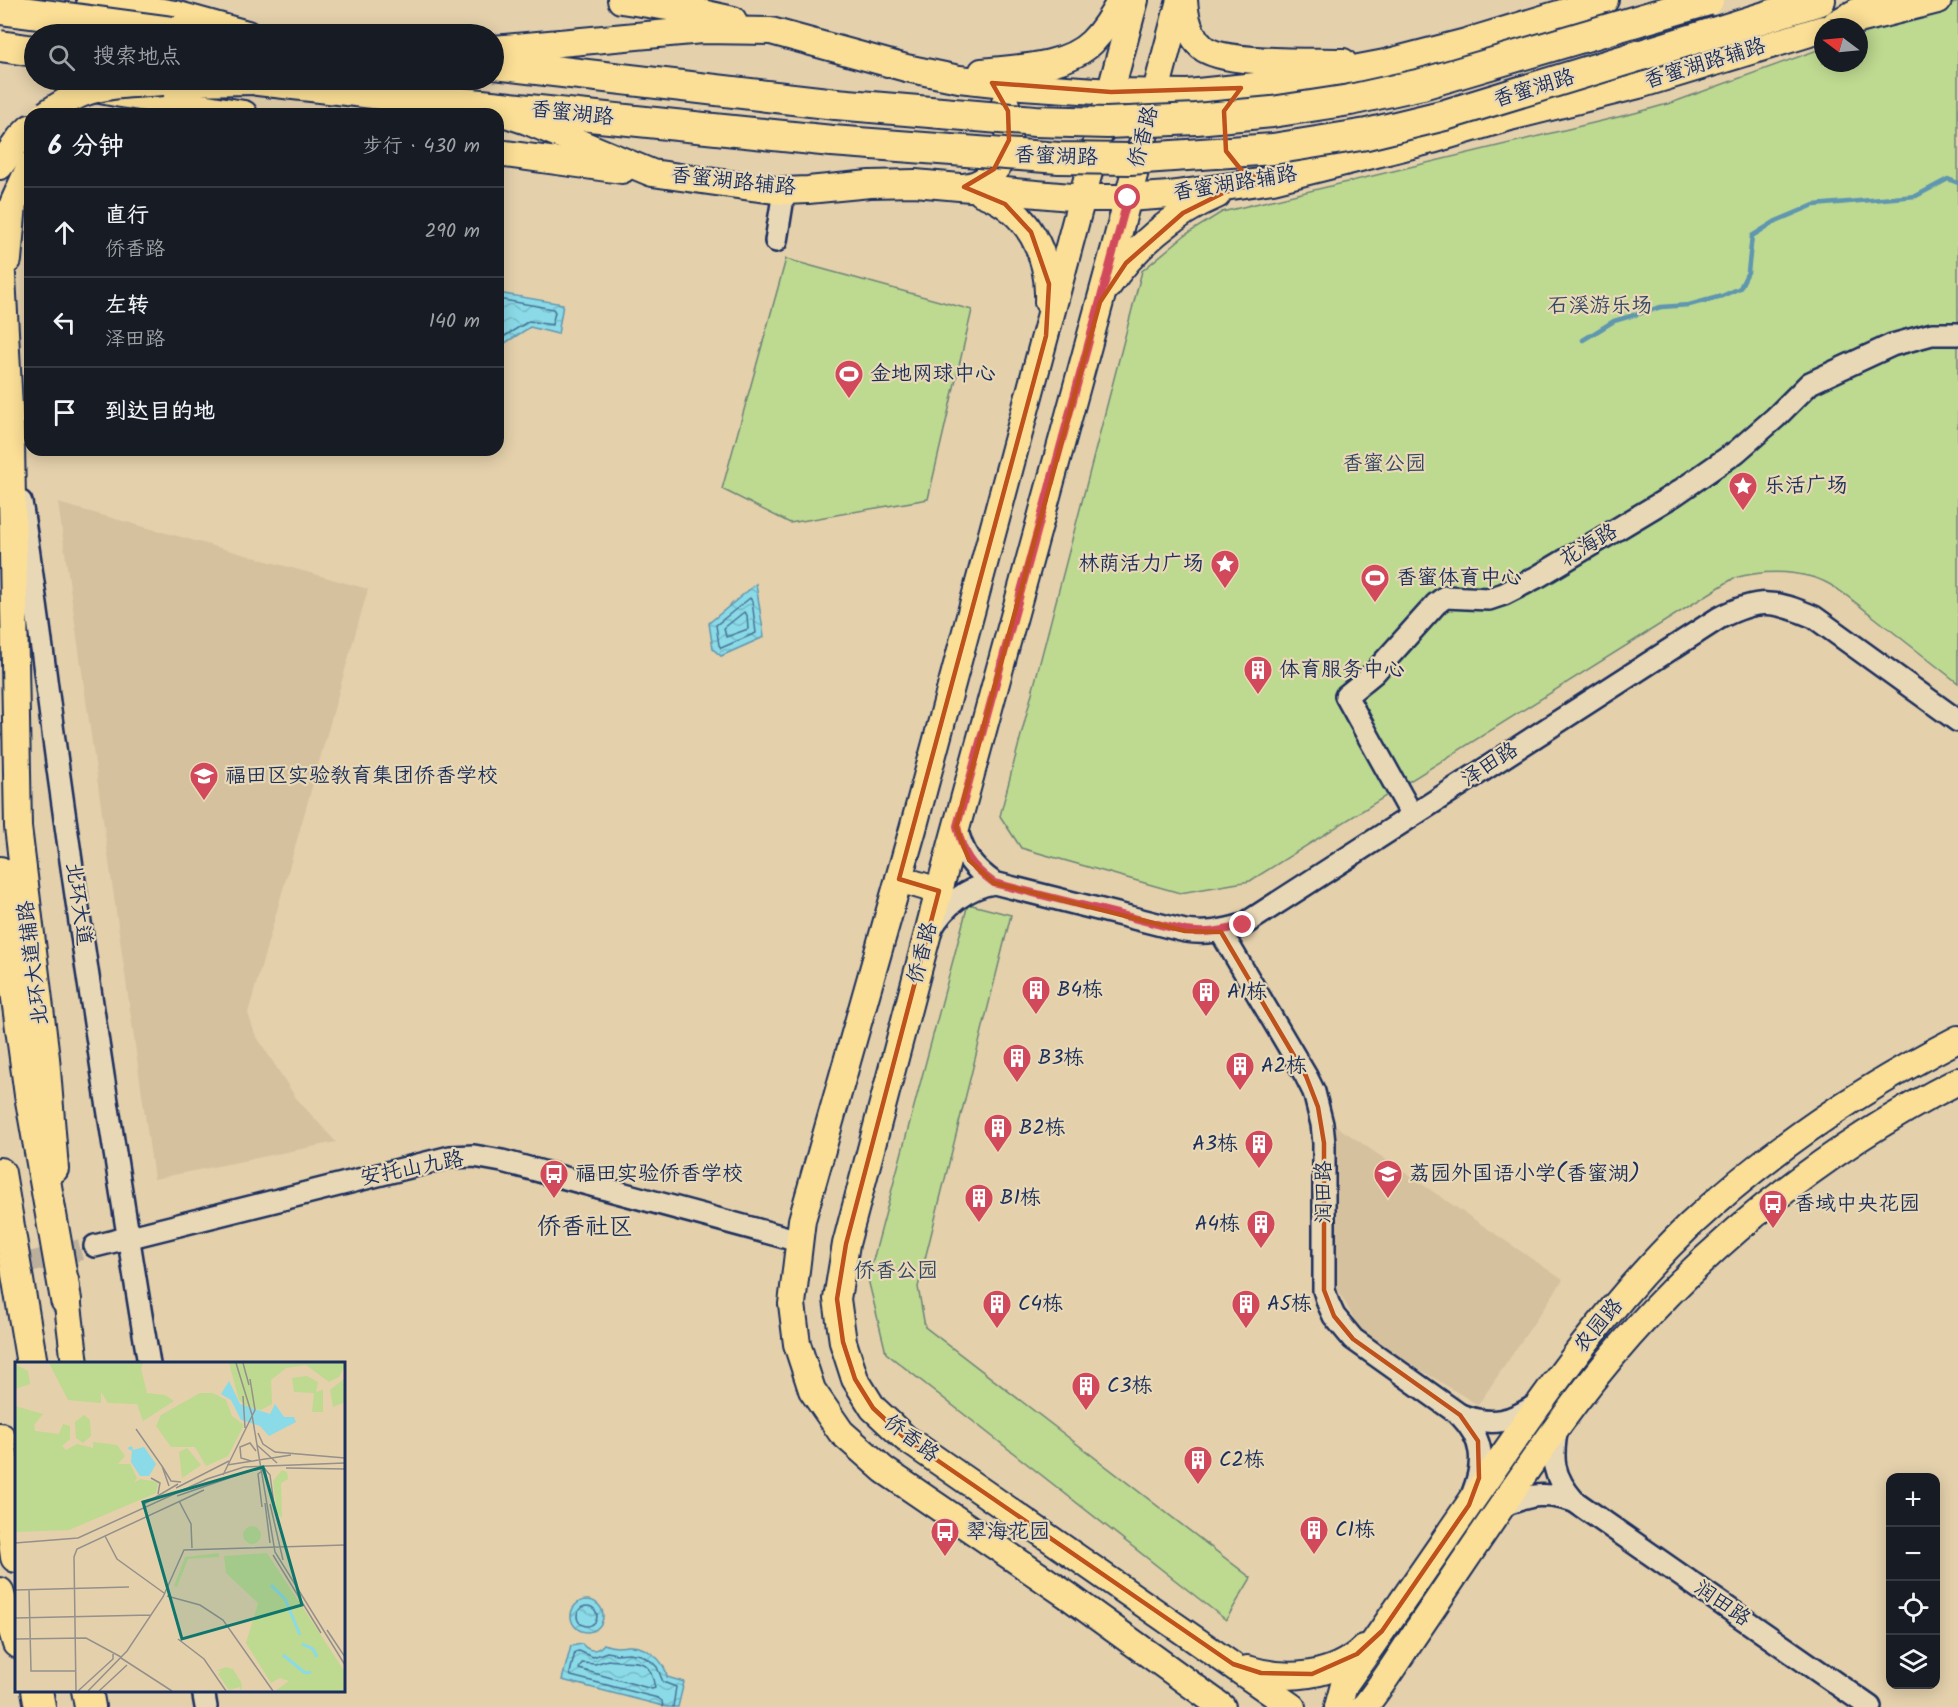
<!DOCTYPE html>
<html lang="zh">
<head>
<meta charset="utf-8">
<style>
  body { margin:0; font-family:Kalam,"LXGW WenKai TC",sans-serif; background:#20242c; color:#f1f3f6 }
  .controls { position:absolute; right:18px; bottom:18px; display:grid; overflow:hidden; border-radius:12px; box-shadow:0 3px 15px #0003 }
  .controls button { width:54px; height:54px; display:grid; place-items:center; padding:0; border:0; border-bottom:2px solid #363941; background:#171b24; color:#f1f3f6; font:30px sans-serif }
  .compass { position:absolute; left:1814px; top:18px; width:54px; height:54px; border-radius:50%; background:#171b24; box-shadow:0 3px 15px #0003; rotate:286deg }
  .stop { position:absolute; width:18px; height:18px; margin:-14px; border:4px solid #d1495b; border-radius:50%; background:#fff }
  .stop.end { background:#d1495b; border-color:#fff; box-shadow:0 2px 6px #0008 }
  .list { margin:0; padding:0; list-style:none }
  h2 { display:flex; justify-content:space-between; align-items:center; height:78px; margin:0; padding:0 24px; font-size:26px }
  h2 small { font-size:20px; font-weight:400; color:#9ea1a6 }
  .list li { display:grid; grid-template-columns:39px 1fr auto; gap:18px; align-items:center; box-sizing:border-box; height:90px; padding:0 24px; border-top:2px solid #363941 }
  .list b { display:block; font-size:22px; white-space:nowrap }
  .list p { margin:0; font-size:20px; white-space:nowrap; color:#9ea1a6 }
  .list em { font-size:20px; font-style:normal; color:#9ea1a6 }
  .icon { flex:none; width:33px; height:33px; fill:none; stroke:currentColor; stroke-width:2; stroke-linecap:round; stroke-linejoin:round }
  .map { position:relative; flex:none; width:1958px; height:1707px; overflow:hidden }
  .search { position:absolute; background:#171b24; box-shadow:0 3px 15px #0003; left:24px; top:24px; width:480px; height:66px; display:flex; align-items:center; gap:15px; box-sizing:border-box; padding:0 21px; border-radius:33px; color:#9ea1a6; font-size:22px }
  .panel { position:absolute; background:#171b24; box-shadow:0 3px 15px #0003; left:24px; top:108px; width:480px; height:348px; border-radius:18px }
  .map>svg:first-child { display:block }
  .built { fill:#d6c19e }
  .park { fill:#bed990; stroke:#6c8477; stroke-width:1.5 }
  .water { fill:url(#water-waves); stroke:#5e96b0; stroke-width:1.5 }
  .lines { fill:none; stroke-linecap:round; stroke-linejoin:round }
  .shore { stroke:#477395; stroke-width:1.5 }
  .stream { stroke:#5e96b0; stroke-width:4.5 }
  .minor-tunnel { stroke:#bcb09c; stroke-width:21; stroke-dasharray:21 10; stroke-linecap:butt }
  .minor-casing { stroke:#1b2f5e; stroke-width:26 }
  .major-casing { stroke:#1b2f5e; stroke-width:30 }
  .highway-casing { stroke:#1b2f5e; stroke-width:34 }
  .minor { stroke:#e9d8b5; stroke-width:21 }
  .major { stroke:#fbdf96; stroke-width:26 }
  .highway { stroke:#fbdf96; stroke-width:30 }
  .major-bridge-casing { stroke:#1b2f5e; stroke-width:30; stroke-linecap:butt }
  .highway-bridge-casing { stroke:#1b2f5e; stroke-width:34; stroke-linecap:butt }
  .major-bridge { stroke:#fbdf96; stroke-width:26 }
  .highway-bridge { stroke:#fbdf96; stroke-width:30 }
  .route { stroke:#d1495b; stroke-width:8 }
  .marked { fill:none; stroke:#bf511c; stroke-width:4.5; stroke-linejoin:round }
  .labels { text-anchor:middle; dominant-baseline:central; stroke-width:4.5; stroke-linejoin:round; paint-order:stroke }
  .street-label { font-size:21px; fill:#1b2f5e; stroke:#e9d8b5 }
  .park-label { font-size:21px; fill:#334866; stroke:#e9d8b5 }
  .poi-label { font-size:21px; fill:#1b2f5e; stroke:#e9d8b5; text-anchor:start }
  .quarter-label { font-size:24px; fill:#1b2f5e; stroke:#e9d8b5 }
  .inset-river { fill:none; stroke:#8adae7; stroke-width:3 }
  .inset-road { fill:none; stroke:#94908c; stroke-width:1.5 }
  .view { fill:#0f766e; fill-opacity:0.15; stroke:#0f766e; stroke-width:3 }
  .inset-edge { fill:none; stroke:#1b2f5e; stroke-width:3 }
</style>
</head>
<body>
<div class="map">
<svg width="1958" height="1707" viewBox="0 0 1958 1707">
  <defs>
    <pattern id="water-waves" width="16" height="10" patternUnits="userSpaceOnUse" patternTransform="scale(1.5)"><rect width="16" height="10" fill="#8adae7"/><path d="M0 5q4-4 8 0t8 0" fill="none" stroke="#76bbc9"/></pattern>
  </defs>
  <rect width="100%" height="100%" fill="#e4d0ab"/>
  <filter id="ink" filterUnits="userSpaceOnUse"><feTurbulence type="fractalNoise" baseFrequency=".0167" numOctaves="2"/><feDisplacementMap in="SourceGraphic" scale="12" xChannelSelector="R" yChannelSelector="G"/><feConvolveMatrix kernelMatrix="1 2 1 2 8 2 1 2 1" color-interpolation-filters="sRGB"/></filter>
  <g filter="url(#ink)">
    <g class="built">
      <polygon points="58,503 368,589 248,1013 255,1034 296,1098 336,1142 154,1179"/>
      <polygon points="1326,1119 1563,1280 1478,1405 1362,1334 1335,1284"/>
    </g>
    <g class="park">
      <path d="M1958 2V683C1930 661 1902 639 1874 617 1855 603 1835 583 1812 577 1786 570 1760 571 1734 578L1250 881 1180 893 1021 848 1000 816 1142 271 1185 235 1222 212 1635 113 1671 103 1823 48V63H1859V35Z"/>
      <polygon points="786,259 972,310 928,499 790,523 722,489"/>
      <polygon points="968,904 1011,915 918,1287 925,1327 1251,1578 1226,1620 886,1353 868,1279"/>
    </g>
    <g class="water">
      <polygon points="498,293 563,304 558,334 530,327 502,345 498,341"/>
      <polygon points="756,584 764,637 721,656 713,649 709,623"/>
      <circle cx="587" cy="1616" r="16"/>
      <path d="M582 1644C589 1652 597 1652 604 1644 613 1648 619 1647 628 1646 646 1645 665 1660 667 1677L684 1682 678 1707H667L562 1680 571 1646Z"/>
    </g>
    <g class="lines">
      <g class="shore">
        <polyline points="498,299 553,309 555,312 552,325 529,321 503,337 498,337"/>
        <polygon points="750,598 752,601 756,633 721,648 719,645 716,625"/>
        <polygon points="744,612 747,615 748,629 726,637 724,628"/>
        <circle cx="587" cy="1616" r="10"/>
        <path d="M608 1660C634 1664 649 1653 655 1688L652 1689 579 1669 582 1663 595 1664Z"/>
        <polyline points="663,1707 662,1701 658,1698 571,1676 570,1673 575,1652 579,1651 593,1657 607,1652 616,1654 629,1653 641,1655 652,1662 657,1667 663,1682 676,1687 673,1707"/>
      </g>
      <polyline class="stream" points="1583,340 1614,321 1661,307 1689,305 1722,296 1740,288 1748,272 1752,236 1776,221 1814,205 1916,196 1948,179 1958,183"/>
      <polyline class="minor-tunnel" points="0,1270 95,1246"/>
      <g class="minor-casing">
        <g id="minor">
          <polyline points="776,241 784,191"/>
          <path d="M21 502C35 588 45 675 57 762 85 963 116 1164 149 1364"/>
          <polyline points="1412,815 1346,696 1374,673 1436,604 1445,597 1489,599 1504,594 1539,576 1674,495 1736,452 1775,418 1810,383 1892,345 1932,334 1958,334"/>
          <path d="M956 827C963 855 971 866 994 883"/>
          <path d="M931 929C944 906 967 887 994 883L1185 931C1206 934 1223 931 1243 925L1719 618C1758 598 1774 600 1814 617L1958 721"/>
          <path d="M1221 932 1306 1076 1314 1092 1322 1124 1324 1143V1290L1328 1303 1334 1316 1353 1339 1460 1415C1484 1440 1485 1462 1473 1493"/>
          <polyline points="95,1246 450,1157 474,1156 502,1161 799,1241"/>
          <path d="M1460 1415C1493 1427 1511 1422 1539 1403"/>
          <path d="M1557 1427C1551 1459 1552 1476 1574 1501L1870 1707"/>
          <path d="M1502 1506C1531 1494 1545 1492 1574 1501"/>
          <polyline points="203,1690 206,1707"/>
        </g>
      </g>
      <g class="major-casing">
        <g id="major">
          <polyline points="90,0 175,14 247,34"/>
          <polyline points="621,0 688,10 733,20"/>
          <polyline points="1135,0 913,829 802,1220 792,1304 797,1344 812,1390 841,1432 884,1470 1067,1595 1222,1707"/>
          <polyline points="1180,0 1115,247 939,891 846,1244 837,1299 843,1342 855,1379 873,1408 905,1438 1292,1707"/>
          <path d="M1184 0C1185 16 1189 35 1202 47 1222 65 1312 61 1343 62"/>
          <polyline points="1859,20 1938,0"/>
          <polyline points="494,49 702,30 771,31 906,68 959,79 1022,86 1111,92 1188,93 1275,84 1385,63 1466,42 1605,0"/>
          <path d="M982 72C1016 68 1066 68 1092 42 1104 30 1113 15 1121 0"/>
          <polyline points="65,80 90,88 121,94 244,114"/>
          <polyline points="163,82 274,81"/>
          <polyline points="506,114 527,121 652,173 751,187 784,191 808,190 870,184 915,183 1082,198 1128,198 1169,195 1273,180 1432,140 1510,117 1639,85 1823,29"/>
          <polyline points="498,153 622,170"/>
          <polyline points="0,166 20,138 30,128"/>
          <path d="M964 187C1003 183 1017 133 1005 102"/>
          <path d="M982 193C1028 210 1050 254 1048 302"/>
          <polyline points="0,238 11,445 18,827 46,1058 55,1169"/>
          <polyline points="8,260 13,204 30,166"/>
          <path d="M1108 286C1134 248 1174 213 1217 195"/>
          <polyline points="899,879 939,891"/>
          <polyline points="65,1280 75,1364"/>
          <polyline points="0,1591 16,1644"/>
          <path d="M1247 1669C1286 1681 1333 1678 1364 1648"/>
          <path d="M1338 1707 1344 1685C1392 1617 1439 1548 1486 1480 1548 1390 1611 1301 1690 1225 1770 1150 1861 1089 1958 1039"/>
          <path d="M1364 1707C1385 1682 1402 1652 1421 1625 1466 1559 1510 1492 1557 1427 1661 1282 1799 1162 1958 1081"/>
        </g>
      </g>
      <g class="highway-casing">
        <g id="highway">
          <polyline points="1837,25 1883,0"/>
          <polyline points="1720,31 1820,0"/>
          <polyline points="173,32 199,34"/>
          <polyline points="494,64 836,104"/>
          <polyline points="258,80 462,103 832,141"/>
          <polyline points="0,872 30,1095 66,1300"/>
          <polyline points="0,1173 32,1364"/>
          <polyline points="0,1438 16,1557"/>
          <polyline points="37,1690 40,1707"/>
          <polyline points="87,1690 90,1707"/>
        </g>
      </g>
      <use href="#minor" class="minor"/>
      <use href="#major" class="major"/>
      <use href="#highway" class="highway"/>
      <g class="major-bridge-casing">
        <path id="major-bridge" d="M46 114C58 106 70 98 83 93 108 84 136 84 163 82"/>
      </g>
      <g class="highway-bridge-casing">
        <g id="highway-bridge">
          <polyline points="0,9 173,32"/>
          <polyline points="0,46 34,51"/>
          <polyline points="836,104 1035,121 1107,123 1196,119 1272,112 1350,100 1422,84 1708,0"/>
          <polyline points="832,141 1059,158 1130,159 1273,149 1367,134 1445,115 1720,31"/>
        </g>
      </g>
      <use href="#major-bridge" class="major-bridge"/>
      <use href="#highway-bridge" class="highway-bridge"/>
    </g>
  </g>
  <g class="lines" filter="url(#ink)">
    <path class="route" d="M1128 198 957 826C963 855 971 866 994 883L1185 931C1206 934 1223 931 1243 925"/>
  </g>
  <path class="marked" d="M992 83 1111 92 1241 88 1224 111 1226 151 1242 171 1273 180 1225 192 1183 213 1126 263 1100 302 956 827 969 860 994 883 1185 931 1221 932 1306 1076 1318 1107 1324 1143V1290L1334 1316 1353 1339 1460 1415 1478 1441 1479 1478 1469 1505 1382 1631 1357 1654 1312 1674 1261 1673 1233 1664 905 1438 873 1408 855 1379 843 1342 837 1299 846 1244 939 891 899 879 1046 336 1049 284 1031 232 1005 204 964 187 994 169 1009 140 1008 111Z"/>
  <defs>
    <g id="stadium-pin" transform="scale(1.5)"><path d="M0 17L-7.5 6A9.5 9.5 0 1 1 7.5 6Z" fill="#d1495b" stroke="#e9d8b5"/><path d="M0-5a6.5 5 0 1 0 0 10a6.5 5 0 1 0 0-10ZM-3.5-1.8h7v3.6h-7Z" fill="#fff"/></g>
    <g id="sight-pin" transform="scale(1.5)"><path d="M0 17L-7.5 6A9.5 9.5 0 1 1 7.5 6Z" fill="#d1495b" stroke="#e9d8b5"/><path d="M0-6L1.8-2.2L6-1.7L2.9 1.2L3.7 5.4L0 3.3L-3.7 5.4L-2.9 1.2L-6-1.7L-1.8-2.2Z" fill="#fff"/></g>
    <g id="building-pin" transform="scale(1.5)"><path d="M0 17L-7.5 6A9.5 9.5 0 1 1 7.5 6Z" fill="#d1495b" stroke="#e9d8b5"/><path d="M-4-6H4V6H1V3H-1V6H-4ZM-2.5-4.3h1.7v1.8h-1.7ZM.8-4.3h1.7v1.8H.8ZM-2.5-1h1.7V.8h-1.7ZM.8-1h1.7V.8H.8Z" fill="#fff"/></g>
    <g id="school-pin" transform="scale(1.5)"><path d="M0 17L-7.5 6A9.5 9.5 0 1 1 7.5 6Z" fill="#d1495b" stroke="#e9d8b5"/><path d="M0-5L7-2L0 1L-7-2ZM-4 1L0 2.5L4 1V4Q0 6-4 4Z" fill="#fff"/></g>
    <g id="bus-pin" transform="scale(1.5)"><path d="M0 17L-7.5 6A9.5 9.5 0 1 1 7.5 6Z" fill="#d1495b" stroke="#e9d8b5"/><path d="M-5-6H5V4H4V6H2V4H-2V6H-4V4H-5ZM-3.5-4V0h7V-4ZM-3.5 1.2v1.5H-2V1.2ZM2 1.2v1.5H3.5V1.2Z" fill="#fff"/></g>
  </defs>
  <g fill-rule="evenodd">
    <use href="#stadium-pin" x="849" y="374"/>
    <use href="#sight-pin" x="1743" y="486"/>
    <use href="#sight-pin" x="1225" y="564"/>
    <use href="#stadium-pin" x="1375" y="578"/>
    <use href="#building-pin" x="1258" y="670"/>
    <use href="#school-pin" x="204" y="776"/>
    <use href="#building-pin" x="1036" y="990"/>
    <use href="#building-pin" x="1206" y="992"/>
    <use href="#building-pin" x="1017" y="1058"/>
    <use href="#building-pin" x="1240" y="1066"/>
    <use href="#building-pin" x="998" y="1128"/>
    <use href="#building-pin" x="1259" y="1144"/>
    <use href="#bus-pin" x="554" y="1174"/>
    <use href="#school-pin" x="1388" y="1174"/>
    <use href="#building-pin" x="979" y="1198"/>
    <use href="#bus-pin" x="1773" y="1204"/>
    <use href="#building-pin" x="1261" y="1224"/>
    <use href="#building-pin" x="997" y="1304"/>
    <use href="#building-pin" x="1246" y="1304"/>
    <use href="#building-pin" x="1086" y="1386"/>
    <use href="#building-pin" x="1198" y="1460"/>
    <use href="#building-pin" x="1314" y="1530"/>
    <use href="#bus-pin" x="945" y="1532"/>
  </g>
  <g class="labels">
    <g class="street-label">
      <text transform="translate(1705 64) rotate(-17)">香蜜湖路辅路</text>
      <text transform="translate(1534 89) rotate(-17)">香蜜湖路</text>
      <text transform="translate(572 114) rotate(6)">香蜜湖路</text>
      <text transform="translate(1144 137) rotate(-75)">侨香路</text>
      <text transform="translate(1056 157) rotate(2)">香蜜湖路</text>
      <text transform="translate(733 182) rotate(6)">香蜜湖路辅路</text>
      <text transform="translate(1235 184) rotate(-9)">香蜜湖路辅路</text>
      <text transform="translate(1589 546) rotate(-31)">花海路</text>
      <text transform="translate(1490 765) rotate(-33)">泽田路</text>
      <text transform="translate(78 904) rotate(82)">北环大道</text>
      <text transform="translate(923 953) rotate(-75)">侨香路</text>
      <text transform="translate(34 963) rotate(-97)">北环大道辅路</text>
      <text transform="translate(412 1169) rotate(-11)">安托山九路</text>
      <text transform="translate(1324 1192) rotate(-90)">润田路</text>
      <text transform="translate(1599 1326) rotate(-50)">农园路</text>
      <text transform="translate(911 1439) rotate(38)">侨香路</text>
      <text transform="translate(1722 1604) rotate(35)">润田路</text>
    </g>
    <g class="park-label">
      <text x="1600" y="306">石溪游乐场</text>
      <text x="1384" y="464">香蜜公园</text>
      <text x="896" y="1271">侨香公园</text>
    </g>
    <g class="poi-label">
      <text x="870" y="374">金地网球中心</text>
      <text x="1764" y="486">乐活广场</text>
      <text x="1204" y="564" text-anchor="end">林荫活力广场</text>
      <text x="1396" y="578">香蜜体育中心</text>
      <text x="1279" y="670">体育服务中心</text>
      <text x="225" y="776">福田区实验教育集团侨香学校</text>
      <text x="1057" y="990">B4栋</text>
      <text x="1227" y="992">A1栋</text>
      <text x="1038" y="1058">B3栋</text>
      <text x="1261" y="1066">A2栋</text>
      <text x="1019" y="1128">B2栋</text>
      <text x="1238" y="1144" text-anchor="end">A3栋</text>
      <text x="575" y="1174">福田实验侨香学校</text>
      <text x="1409" y="1174">荔园外国语小学(香蜜湖)</text>
      <text x="1000" y="1198">B1栋</text>
      <text x="1794" y="1204">香域中央花园</text>
      <text x="1240" y="1224" text-anchor="end">A4栋</text>
      <text x="1018" y="1304">C4栋</text>
      <text x="1267" y="1304">A5栋</text>
      <text x="1107" y="1386">C3栋</text>
      <text x="1219" y="1460">C2栋</text>
      <text x="1335" y="1530">C1栋</text>
      <text x="966" y="1532">翠海花园</text>
    </g>
    <g class="quarter-label">
      <text x="585" y="1227">侨香社区</text>
    </g>
  </g>
  <g transform="translate(15 1362)">
    <rect width="330" height="330" fill="#e4d0ab"/>
    <path d="M172 86 186 103 167 116 164 90Z" fill="#bed990"/>
    <path d="M34 1H128L126 7 132 31 150 33 159 39 128 59 122 42 93 41 86 30V41L53 38ZM214 1H330V4L324 15 314 20 291 3 271 6 256 18 257 42 246 48 233 45 224 38ZM0 2 13 9 15 22 0 27ZM185 31H198L211 38 217 54 229 63 213 94 191 104 180 85H156L141 64 146 53ZM0 44 28 52 19 63 20 69 44 72 48 62 55 64V77L47 84 51 88 62 82 78 86V80L102 83 110 94 103 102H115L122 116 119 121 125 117 143 120 141 131 54 168 0 170ZM267 108 272 110 273 117 266 121 267 156 262 151 258 119Z" fill="#bed990"/>
    <path d="M292 14 303 20 301 30 308 28V50H297L299 31 279 30 277 16ZM329 17 330 40 318 45 315 28Z" fill="#bed990"/>
    <path d="M69 53 75 58 76 74 68 81 61 76 60 60ZM228 173a9 9 0 1 1 18 0a9 9 0 1 1-18 0ZM204 191V195L173 197 162 225 159 224 170 195ZM252 191 330 310V329H260L274 319 265 316 256 321 231 281 243 241 211 211 209 194ZM211 305 218 307 226 320 227 325 225 329V325L214 328 203 312 206 309H201Z" fill="#bed990"/>
    <path d="M214 19 225 42 255 52 260 42 269 55H279L281 60 254 74 245 64 226 58 216 38 206 32ZM117 84 118 88 129 85 141 102 134 114H125L116 100 117 89 112 86Z" fill="#8adae7"/>
    <path class="inset-river" d="M256 223 270 237 285 273M287 282 298 287 302 295M268 293 290 311 296 310"/>
    <path class="inset-road" d="M221 1 237 53 260 190 330 303M228 1 234 23M228 34 230 66M121 67 147 104 154 124M243 71 248 82 260 90 330 96M242 83 262 101M236 99 226 96 225 85 235 81 241 89M212 103 276 93M147 104 156 119 166 120M271 106 330 107M208 113 240 48 235 17M136 116 145 121 143 132M161 126 214 99M162 134 240 107M164 139 176 162 177 186M250 141 255 181M129 142 163 122M255 142 268 198M247 145 243 112 250 107 255 113 260 150M90 174 102 197 149 231M0 181 63 176 192 117 229 105 330 101M258 193 306 271M14 227 16 309H61M0 228 114 225M152 234 185 243 208 258 258 329M0 256 136 253M312 268 330 295M0 277 71 276 106 295M163 277 189 297 211 329M106 296 157 329M61 329 59 195 62 187 189 128M63 329 98 297V292M73 329 112 289 148 235 169 188 330 183M84 329 112 303"/>
    <path class="view" d="M248 105 287 243 167 277 128 140Z"/>
    <rect width="330" height="330" class="inset-edge"/>
  </g>
</svg>
<div class="controls">
<button>+</button>
<button>−</button>
<button><svg class="icon" aria-label="locate" viewBox="0 0 24 24"><circle cx="12" cy="12" r="6"/><path d="M12 2v4M12 18v4M2 12h4M18 12h4"/></svg></button>
<button><svg class="icon" aria-label="layers" viewBox="0 0 24 24"><path d="M12 4l9 5-9 5-9-5zM3 14l9 5 9-5"/></svg></button>
</div>
<svg class="compass" viewBox="-18 -18 36 36"><path d="M0-13l5 13h-10z" fill="#e53935"/><path d="M0 13l5-13h-10z" fill="#9ea1a6"/></svg>
<div class="stop" style="left:1128px;top:198px"></div>
<div class="stop end" style="left:1243px;top:925px"></div>
<div class="search"><svg class="icon" aria-label="search" viewBox="0 0 24 24"><circle cx="10" cy="10" r="6"/><path d="M15 15l6 6"/></svg>搜索地点</div>
<section class="panel">
<h2>6 分钟<small>步行 · 430 m</small></h2>
<ul class="list">
<li><svg class="icon" aria-label="ahead" viewBox="0 0 24 24"><path d="M12 20V5M6 11l6-6 6 6"/></svg><div><b>直行</b><p>侨香路</p></div><em>290 m</em></li>
<li><svg class="icon" aria-label="left" viewBox="0 0 24 24"><path d="M17 20v-9H6M10 6l-5 5 5 5"/></svg><div><b>左转</b><p>泽田路</p></div><em>140 m</em></li>
<li><svg class="icon" aria-label="arrive" viewBox="0 0 24 24"><path d="M6 21V4h12l-3 4 3 4H6"/></svg><div><b>到达目的地</b></div></li>
</ul>
</section>
</div>
</body>
</html>
